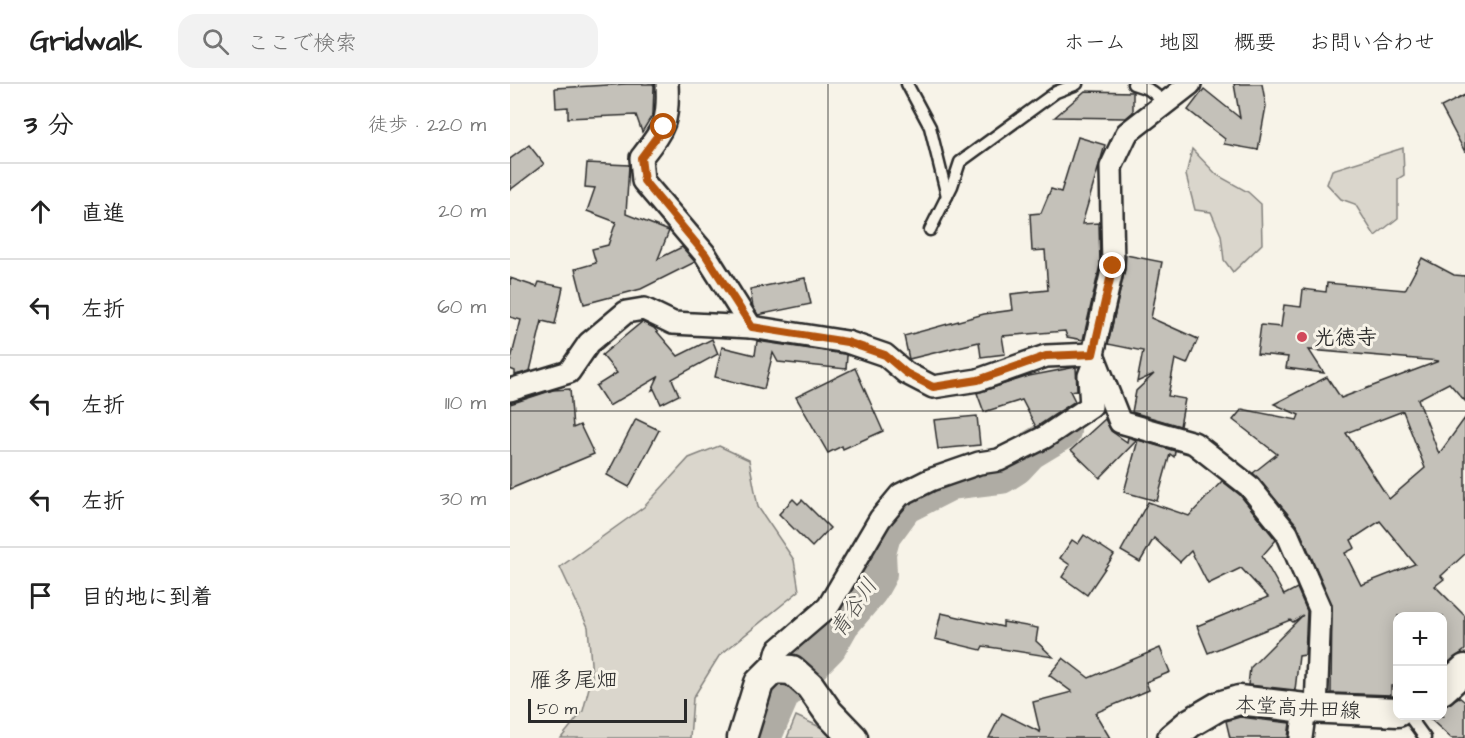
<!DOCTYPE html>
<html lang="ja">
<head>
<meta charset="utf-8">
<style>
  body { margin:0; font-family:"Architects Daughter","Klee One",sans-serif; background:#f2f2f2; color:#222 }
  .controls { position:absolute; right:18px; bottom:18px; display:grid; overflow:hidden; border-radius:12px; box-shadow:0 3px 15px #0003 }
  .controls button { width:54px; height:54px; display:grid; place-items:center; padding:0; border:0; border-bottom:2px solid #e0e0e0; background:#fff; color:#222; font:30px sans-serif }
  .scale { position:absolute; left:18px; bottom:15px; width:159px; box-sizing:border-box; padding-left:6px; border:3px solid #2b2b2b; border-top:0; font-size:16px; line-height:21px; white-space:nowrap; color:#2b2b2b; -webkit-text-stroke:4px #f7f3e8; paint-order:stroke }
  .stop { position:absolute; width:18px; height:18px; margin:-14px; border:4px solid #b45309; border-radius:50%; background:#fff }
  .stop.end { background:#b45309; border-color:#fff; box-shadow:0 2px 6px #0008 }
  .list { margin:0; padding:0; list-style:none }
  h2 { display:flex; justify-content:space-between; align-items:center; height:78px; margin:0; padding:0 24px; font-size:26px }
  h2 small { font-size:20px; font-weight:400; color:#767676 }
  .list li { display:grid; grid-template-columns:39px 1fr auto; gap:18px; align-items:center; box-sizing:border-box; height:96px; padding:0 24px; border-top:2px solid #e0e0e0 }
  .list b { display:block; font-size:22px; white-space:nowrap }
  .list em { font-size:20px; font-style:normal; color:#767676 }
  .icon { flex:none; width:33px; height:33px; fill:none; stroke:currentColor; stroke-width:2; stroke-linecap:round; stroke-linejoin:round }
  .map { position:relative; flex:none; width:955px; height:654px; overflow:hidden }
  header { display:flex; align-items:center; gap:36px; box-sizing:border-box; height:84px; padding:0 30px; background:#fff; border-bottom:2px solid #e0e0e0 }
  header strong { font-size:28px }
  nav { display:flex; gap:33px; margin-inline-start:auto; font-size:21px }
  .search { width:420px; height:54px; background:#f2f2f2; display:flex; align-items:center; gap:15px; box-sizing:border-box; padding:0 21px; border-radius:18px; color:#767676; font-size:22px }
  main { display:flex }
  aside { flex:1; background:#fff }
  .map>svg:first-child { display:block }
  .green { fill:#dad6cc; stroke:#82807c; stroke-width:1.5 }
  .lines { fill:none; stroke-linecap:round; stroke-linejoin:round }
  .river { stroke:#afaca4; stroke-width:38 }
  .building { fill:#c4c1b9; stroke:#2b2b2b; stroke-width:1.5; fill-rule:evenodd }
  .service-casing { stroke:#2b2b2b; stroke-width:15 }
  .minor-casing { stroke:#2b2b2b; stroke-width:26 }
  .secondary-casing { stroke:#2b2b2b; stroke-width:33 }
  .service { stroke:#f7f3e8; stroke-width:10 }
  .minor { stroke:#f7f3e8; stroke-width:21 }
  .secondary { stroke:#f7f3e8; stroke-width:28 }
  .route { stroke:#b45309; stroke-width:8 }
  .grid { fill:none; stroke:#2b2b2b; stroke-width:1.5; stroke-opacity:0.55 }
  .poi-dot { fill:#d1495b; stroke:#f7f3e8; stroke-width:2 }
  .labels { text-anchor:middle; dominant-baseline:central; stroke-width:6; stroke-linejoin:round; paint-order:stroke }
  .poi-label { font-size:21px; font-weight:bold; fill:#2b2b2b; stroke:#f7f3e8; text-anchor:start }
  .street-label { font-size:21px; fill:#2b2b2b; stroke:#f7f3e8 }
  .water-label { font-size:22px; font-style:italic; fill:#53524f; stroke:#f7f3e8 }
  .neighbourhood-label { font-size:22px; fill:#2b2b2b; stroke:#f7f3e8 }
</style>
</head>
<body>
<header>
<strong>Gridwalk</strong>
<div class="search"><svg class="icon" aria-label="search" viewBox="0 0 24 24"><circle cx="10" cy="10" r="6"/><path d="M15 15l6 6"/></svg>ここで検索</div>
<nav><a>ホーム</a><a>地図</a><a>概要</a><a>お問い合わせ</a></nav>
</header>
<main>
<aside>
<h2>3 分<small>徒歩 · 220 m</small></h2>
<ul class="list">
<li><svg class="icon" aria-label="ahead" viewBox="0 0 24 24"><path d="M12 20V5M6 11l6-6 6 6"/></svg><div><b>直進</b></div><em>20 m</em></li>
<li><svg class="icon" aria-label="left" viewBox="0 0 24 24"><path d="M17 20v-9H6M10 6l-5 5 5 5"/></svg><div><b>左折</b></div><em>60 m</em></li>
<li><svg class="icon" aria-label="left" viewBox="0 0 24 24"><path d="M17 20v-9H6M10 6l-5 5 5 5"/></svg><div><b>左折</b></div><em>110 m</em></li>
<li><svg class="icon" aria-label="left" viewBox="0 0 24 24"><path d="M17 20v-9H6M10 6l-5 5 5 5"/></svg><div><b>左折</b></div><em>30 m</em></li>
<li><svg class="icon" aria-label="arrive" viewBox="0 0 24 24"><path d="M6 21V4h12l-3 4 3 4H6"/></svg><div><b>目的地に到着</b></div></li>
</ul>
</aside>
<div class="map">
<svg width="955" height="654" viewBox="0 0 955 654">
  <rect width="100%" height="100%" fill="#f7f3e8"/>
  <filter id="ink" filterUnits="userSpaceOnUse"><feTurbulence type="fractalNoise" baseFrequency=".0167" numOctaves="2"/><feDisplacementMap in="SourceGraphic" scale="12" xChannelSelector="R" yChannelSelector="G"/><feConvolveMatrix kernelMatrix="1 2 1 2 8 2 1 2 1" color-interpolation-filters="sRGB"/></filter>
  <g filter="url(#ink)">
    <g class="green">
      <polygon points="893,64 894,91 888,95 888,134 865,152 845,120 831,115 817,100 822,86"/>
      <polygon points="682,65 707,91 738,108 751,120 752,160 723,188 714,176 711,151 701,128 685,126 676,91"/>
      <polygon points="209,362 239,376 248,423 284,476 289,507 209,572 183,614 180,654 51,654 73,627 82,592 78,543 50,483 134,423 179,374"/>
      <polygon points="286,632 334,654 277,654"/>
    </g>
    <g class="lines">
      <polyline class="river" points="252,654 271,610 318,562 331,539 359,506 368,490 367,469 372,451 394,421 441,397 491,391 505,382 519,367 552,347"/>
    </g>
    <g class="building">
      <polygon points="116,0 143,0 144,2 143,30 132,48 126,31 58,34 58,23 46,24 45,4"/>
      <polygon points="724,0 752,0 756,22 748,66 714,60 715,55 678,26 694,5 730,34"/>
      <polygon points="575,7 623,8 623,28 616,34 545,33"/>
      <polygon points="955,11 955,68 931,23"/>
      <polygon points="568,53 595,61 572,140 589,139 590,181 573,256 557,253 555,247 492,252 495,270 471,273 469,258 399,275 394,252 474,230 503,226 501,210 538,206 535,166 522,167 520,130 531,129 541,105 551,108"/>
      <polygon points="19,61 34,80 0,106 0,75"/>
      <polygon points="77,79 119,81 116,130 159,147 148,175 172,163 185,178 131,205 74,220 65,185 86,179 82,165 98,161 106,138 77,127 85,104 75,103"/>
      <polygon points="616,171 652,178 641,234 688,255 677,280 665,275 658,312 675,315 670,342 622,328 626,307 644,290 627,298 633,267 598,260 615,185"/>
      <path d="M912 174 944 191 955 192V317L939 299 908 315 929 370 955 334V470L931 492 934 495 925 502 955 532V566L933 583V532H888L886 602H881V611L821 609 822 520 787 441 743 389 767 370 723 336 732 325 787 336 789 331 764 320 817 293 831 314 929 277 799 266 814 289 776 284 778 273 747 270 751 241 771 243 774 221 791 223 793 205 816 208 817 199 895 206ZM893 327 915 384 879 415 836 349ZM870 437 905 480 851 501 835 469 845 464 841 456Z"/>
      <polygon points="0,194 27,203 29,198 53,203 45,240 32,237 20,287 5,291 5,287 0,285 0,279 11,236 0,233"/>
      <polygon points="295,194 301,220 248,231 243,223 240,205"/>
      <polygon points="132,238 144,244 168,272 202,255 208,270 162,295 169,311 151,320 144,305 142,306 148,293 99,322 86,302 107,289 92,271"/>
      <polygon points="247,257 334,270 337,272 336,285 268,278 263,269 254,305 205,293 212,263 245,271"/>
      <polygon points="566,283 567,306 560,307 565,317 526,343 512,316 474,328 467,309 519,292"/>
      <polygon points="345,284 373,347 333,365 332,362 318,369 286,313"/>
      <polygon points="60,305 63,344 70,341 84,370 0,405 0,320 43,306"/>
      <polygon points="467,332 470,361 428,365 424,336"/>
      <polygon points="126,335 149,346 119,403 97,391"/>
      <polygon points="595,335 601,347 617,358 618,353 627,356 590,394 561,366"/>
      <polygon points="628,356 665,367 664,373 660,370 647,417 614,408"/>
      <polygon points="712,397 730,411 766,456 752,472 774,511 787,504 797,527 795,571 789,572 785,606 738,601 740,584 793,531 783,538 780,536 698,569 687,542 758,513 731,484 698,500 681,467 670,478 644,454 630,478 611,467 638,418 679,432"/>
      <polygon points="283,415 288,420 292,416 320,444 302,463 269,430"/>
      <polygon points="574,451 604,471 577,511 552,493 560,481 550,474 562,456 568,460"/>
      <polygon points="431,529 493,543 493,538 528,544 526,557 543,573 473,562 471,566 425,555"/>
      <polygon points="650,564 660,588 636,598 639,606 585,629 600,654 479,654 492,629 530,648 523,618 562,608 539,591 553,574 579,594"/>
      <polygon points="949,613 955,618 955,654 941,654 917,632 933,632 933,622"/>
      <polygon points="730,633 780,639 778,654 720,654 716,637"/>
    </g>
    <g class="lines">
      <g class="service-casing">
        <g id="service">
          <polyline points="397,0 420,43 437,112"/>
          <polyline points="623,0 638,5 655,18"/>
          <polyline points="420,146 442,102 450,78 546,8 567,0"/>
          <polyline points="899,632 915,654"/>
        </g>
      </g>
      <g class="minor-casing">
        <g id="minor">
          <path d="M157 0C159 39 154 44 131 74L133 97 195 170 241 243"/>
          <polyline points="680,0 617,49 601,83 603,182 583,270 610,338 684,359 739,402 777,449 810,525 806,624"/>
          <polyline points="0,306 59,288 79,259 116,228 134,225 163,239 241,243 337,258 375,271 396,289 423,303 468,296 536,272 583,270"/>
          <polyline points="263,585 268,566 318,523 370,435 390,411 420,396 469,379 489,376 535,353 581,322 579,292 585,276"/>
          <polyline points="791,654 795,624"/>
        </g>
      </g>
      <g class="secondary-casing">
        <g id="secondary">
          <polyline points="932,606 955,585"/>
          <polyline points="232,654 249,599 263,585 282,586 300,602 319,629 343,654"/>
          <polyline points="662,654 680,639 709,622 729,616 795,624 888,628"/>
        </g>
      </g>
      <use href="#service" class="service"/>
      <use href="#minor" class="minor"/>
      <use href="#secondary" class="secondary"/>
    </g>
  </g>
  <g class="lines" filter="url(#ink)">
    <polyline class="route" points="154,43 131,74 134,97 195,170 242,243 337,258 375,271 396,289 423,303 468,296 536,272 583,270 603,182"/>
  </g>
  <path class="grid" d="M318 0V654M637 0V654M0 327H955"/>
  <circle class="poi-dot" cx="792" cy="253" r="6"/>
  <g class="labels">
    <g class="poi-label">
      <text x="804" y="253">光徳寺</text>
    </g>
    <g class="street-label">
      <text transform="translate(788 624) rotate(3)">本堂高井田線</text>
    </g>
    <g class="water-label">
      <text transform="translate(344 524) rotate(-56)">青谷川</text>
    </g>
    <g class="neighbourhood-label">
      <text x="64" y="596">雁多尾畑</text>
    </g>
  </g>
</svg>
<div class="controls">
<button>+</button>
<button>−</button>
</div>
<div class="scale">50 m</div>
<div class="stop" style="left:154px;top:43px"></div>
<div class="stop end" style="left:603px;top:182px"></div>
</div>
</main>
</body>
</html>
